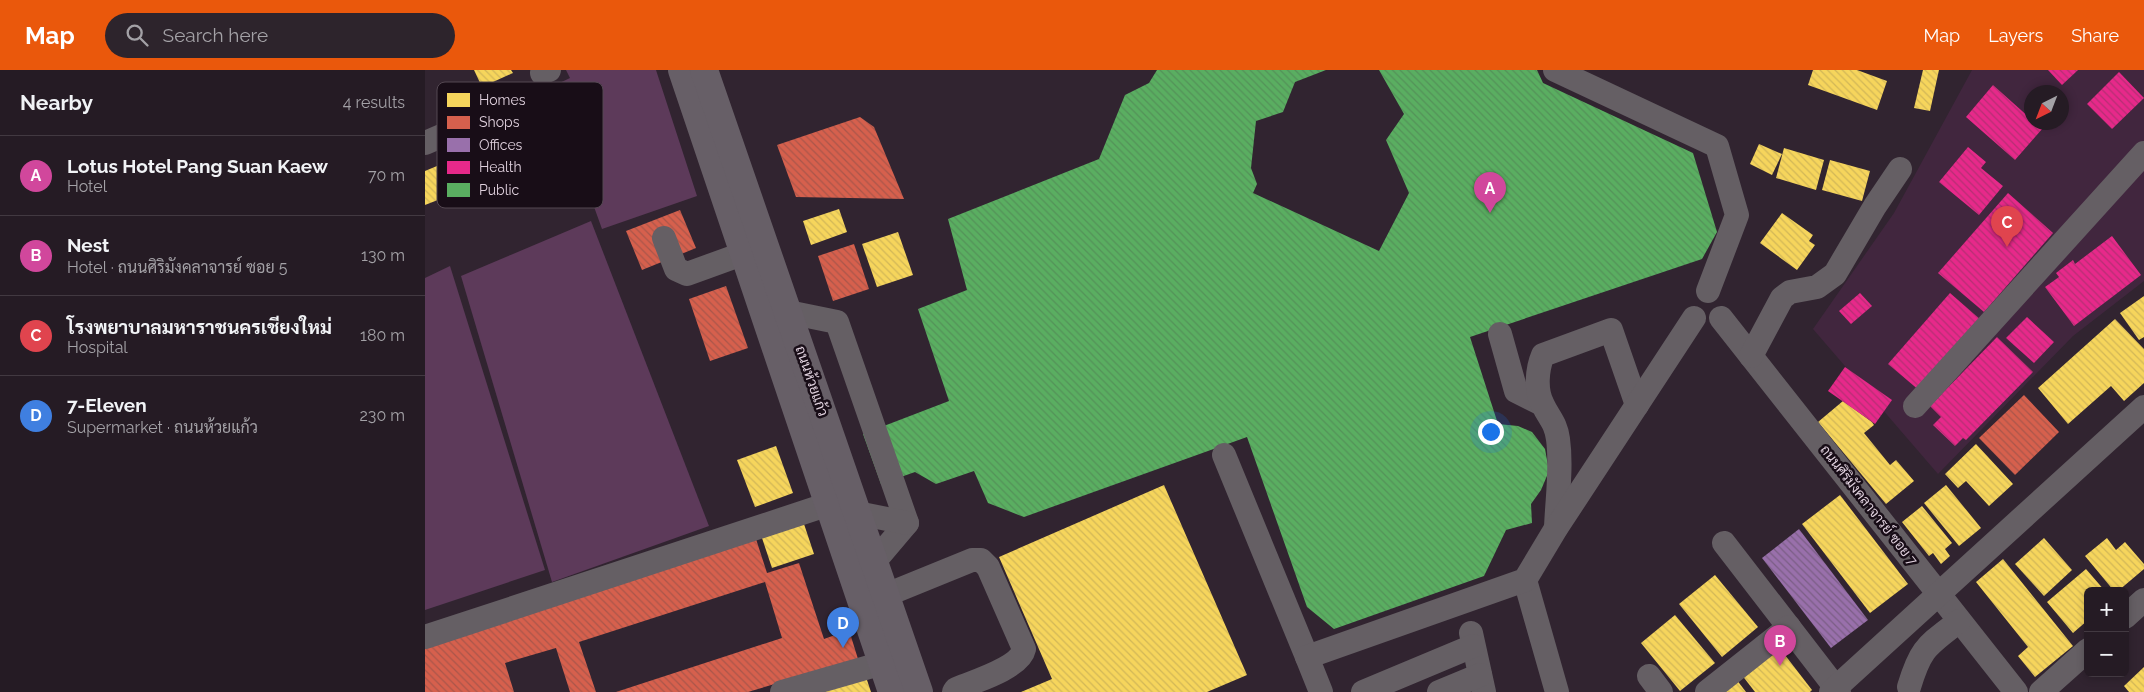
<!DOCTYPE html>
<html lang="en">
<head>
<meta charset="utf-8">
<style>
  body { margin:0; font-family:Raleway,Sarabun,sans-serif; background:#2d242c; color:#f1f3f6 }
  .controls { position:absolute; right:15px; bottom:15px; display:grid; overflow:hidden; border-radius:8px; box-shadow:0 2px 8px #0003 }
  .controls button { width:45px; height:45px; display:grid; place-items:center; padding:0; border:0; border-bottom:1px solid #423941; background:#251b24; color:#f1f3f6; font:25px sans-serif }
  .compass { position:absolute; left:1599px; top:15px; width:45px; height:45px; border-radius:50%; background:#251b24; box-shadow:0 2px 8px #0003; rotate:222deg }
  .you { position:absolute; left:1065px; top:361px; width:18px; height:18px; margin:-12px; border:4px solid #fff; border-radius:50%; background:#1a73e8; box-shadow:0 0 0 8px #1a73e833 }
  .badge { display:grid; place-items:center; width:32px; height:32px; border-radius:50%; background:#ea580c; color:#fff; font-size:16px; font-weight:700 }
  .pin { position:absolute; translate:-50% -41px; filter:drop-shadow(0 1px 2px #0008) }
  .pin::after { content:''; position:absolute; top:26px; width:18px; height:15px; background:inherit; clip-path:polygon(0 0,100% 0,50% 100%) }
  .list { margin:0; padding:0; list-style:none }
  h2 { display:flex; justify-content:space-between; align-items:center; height:65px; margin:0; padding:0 20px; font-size:21px }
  h2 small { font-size:16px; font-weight:400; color:#a3a1a6 }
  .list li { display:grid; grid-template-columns:32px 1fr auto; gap:15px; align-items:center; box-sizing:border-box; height:80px; padding:0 20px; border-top:1px solid #423941 }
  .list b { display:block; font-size:19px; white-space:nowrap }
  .list p { margin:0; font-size:16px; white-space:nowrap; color:#a3a1a6 }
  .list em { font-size:16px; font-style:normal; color:#a3a1a6 }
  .icon { flex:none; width:28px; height:28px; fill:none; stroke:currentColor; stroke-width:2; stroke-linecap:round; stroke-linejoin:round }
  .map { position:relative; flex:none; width:1719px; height:622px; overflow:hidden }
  header { display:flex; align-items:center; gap:30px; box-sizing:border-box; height:70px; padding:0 25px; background:#ea580c; color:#fff }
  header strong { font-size:24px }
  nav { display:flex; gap:28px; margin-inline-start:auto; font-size:18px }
  .search { width:350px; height:45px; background:#2d242c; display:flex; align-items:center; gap:12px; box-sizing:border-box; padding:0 18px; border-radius:28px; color:#a3a1a6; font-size:19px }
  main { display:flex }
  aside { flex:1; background:#251b24 }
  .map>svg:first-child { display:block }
  .built { fill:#41263e; fill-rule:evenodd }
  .grass { fill:#5d3a5a }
  .homes { fill:url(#homes-back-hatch) }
  .shops { fill:url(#shops-back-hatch) }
  .offices { fill:url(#offices-back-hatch) }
  .health { fill:url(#health-back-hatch) }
  .public { fill:url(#public-back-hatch) }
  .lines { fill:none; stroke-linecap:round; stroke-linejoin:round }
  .minor { stroke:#655f64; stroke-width:24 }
  .major { stroke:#675f67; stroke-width:28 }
  .labels { text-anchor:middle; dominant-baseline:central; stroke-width:5; stroke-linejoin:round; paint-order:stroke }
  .street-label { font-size:14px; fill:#dfd0dd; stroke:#180d17 }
  .key { fill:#180d17; stroke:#544852; stroke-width:1 }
  .key-label { font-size:14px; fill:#dfd0dd }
</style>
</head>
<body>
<header>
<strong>Map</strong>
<div class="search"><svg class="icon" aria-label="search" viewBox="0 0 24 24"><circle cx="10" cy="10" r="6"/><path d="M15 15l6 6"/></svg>Search here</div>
<nav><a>Map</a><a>Layers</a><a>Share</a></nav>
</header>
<main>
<aside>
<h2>Nearby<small>4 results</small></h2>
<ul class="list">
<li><span class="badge" style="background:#d1479c">A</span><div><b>Lotus Hotel Pang Suan Kaew</b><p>Hotel</p></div><em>70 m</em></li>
<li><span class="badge" style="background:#d1479c">B</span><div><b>Nest</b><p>Hotel · ถนนศิริมังคลาจารย์ ซอย 5</p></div><em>130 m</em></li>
<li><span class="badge" style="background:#e0444e">C</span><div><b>โรงพยาบาลมหาราชนครเชียงใหม่</b><p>Hospital</p></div><em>180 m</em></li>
<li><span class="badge" style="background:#3f7fe0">D</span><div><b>7-Eleven</b><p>Supermarket · ถนนห้วยแก้ว</p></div><em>230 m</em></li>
</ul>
</aside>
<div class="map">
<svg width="1719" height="622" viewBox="0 0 1719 622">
  <defs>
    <pattern id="homes-back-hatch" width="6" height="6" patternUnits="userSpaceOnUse" patternTransform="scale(1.25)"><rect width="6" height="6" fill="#f6d55c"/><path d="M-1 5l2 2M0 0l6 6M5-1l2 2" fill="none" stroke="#d2b757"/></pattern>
    <pattern id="shops-back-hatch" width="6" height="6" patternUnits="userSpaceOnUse" patternTransform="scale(1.25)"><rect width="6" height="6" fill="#d6604d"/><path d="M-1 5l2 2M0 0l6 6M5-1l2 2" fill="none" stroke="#aa564a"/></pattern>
    <pattern id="offices-back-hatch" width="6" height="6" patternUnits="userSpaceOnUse" patternTransform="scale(1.25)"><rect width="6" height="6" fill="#9970ab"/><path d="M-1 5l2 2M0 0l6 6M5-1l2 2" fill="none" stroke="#7b5e86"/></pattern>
    <pattern id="health-back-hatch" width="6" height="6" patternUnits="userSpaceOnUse" patternTransform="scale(1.25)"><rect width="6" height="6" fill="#e7298a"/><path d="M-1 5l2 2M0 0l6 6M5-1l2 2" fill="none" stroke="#b62f74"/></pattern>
    <pattern id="public-back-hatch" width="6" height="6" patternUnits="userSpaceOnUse" patternTransform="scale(1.25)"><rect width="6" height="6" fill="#5aae61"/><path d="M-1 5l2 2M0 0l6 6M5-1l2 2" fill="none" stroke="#549259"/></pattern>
  </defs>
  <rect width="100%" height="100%" fill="#312430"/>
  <path class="built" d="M1547 0H1719V211L1648 266 1513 404 1388 259 1469 143ZM1606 22H1636V52H1606Z"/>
  <g class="grass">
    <polygon points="141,0 231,0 272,126 177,159 126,17 145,8"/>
    <polygon points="166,151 284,456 127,512 36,206"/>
    <polygon points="25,196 120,500 0,540 0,208"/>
  </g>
  <g class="homes">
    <polygon points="49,0 86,0 88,3 57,17"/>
    <polygon points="1388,0 1432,0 1462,11 1452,40 1383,15"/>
    <polygon points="1498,0 1514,0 1505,41 1489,38"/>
    <polygon points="1334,74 1357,84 1347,105 1325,94"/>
    <polygon points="1359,78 1399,90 1391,120 1351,108"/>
    <polygon points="1405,90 1445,101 1437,131 1397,120"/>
    <polygon points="12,96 23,126 0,135 0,101"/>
    <polygon points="414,139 422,162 386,175 378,151"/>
    <polygon points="1357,143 1388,165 1384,171 1390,175 1372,200 1335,173"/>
    <polygon points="473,162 488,205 452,217 437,174"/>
    <polygon points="1719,226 1719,267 1714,270 1695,243"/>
    <polygon points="1690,249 1719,279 1719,313 1699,331 1686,316 1643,354 1613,318"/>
    <polygon points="1418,331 1447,352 1449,355 1439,363 1465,395 1471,390 1489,411 1461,434 1393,352"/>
    <polygon points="1551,374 1588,414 1564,436 1541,411 1533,418 1520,404"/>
    <polygon points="351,376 368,423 330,437 312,390"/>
    <polygon points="739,415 822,605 782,622 596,622 627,609 574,487"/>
    <polygon points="1521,415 1556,458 1534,476 1499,433"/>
    <polygon points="1415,425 1483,514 1445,543 1377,454"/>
    <polygon points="1497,436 1527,473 1520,479 1525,486 1516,494 1508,483 1504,486 1477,452"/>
    <polygon points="379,454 389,484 347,498 337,468"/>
    <polygon points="1619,468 1647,500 1619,526 1590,494"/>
    <polygon points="1682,468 1691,480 1700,472 1719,494 1719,499 1693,521 1689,521 1660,486"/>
    <polygon points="1578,489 1648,576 1610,607 1593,586 1603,577 1551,512"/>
    <polygon points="1661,499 1680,521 1663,521 1663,550 1648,563 1622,532"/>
    <polygon points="1290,505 1333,557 1297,587 1254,534"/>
    <polygon points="1250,545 1290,593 1255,621 1216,573"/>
    <polygon points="1350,572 1387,620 1385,622 1330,622 1313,600"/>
    <polygon points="1719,597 1719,622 1704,622 1699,616"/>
    <polygon points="1308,605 1321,622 1286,622"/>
    <polygon points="441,607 446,622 394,622"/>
  </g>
  <g class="shops">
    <polygon points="435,47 449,57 479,129 371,127 352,75"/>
    <polygon points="255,140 271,178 217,200 201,161"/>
    <polygon points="429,174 444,219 408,231 393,186"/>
    <polygon points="301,216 323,278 285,291 264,229"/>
    <polygon points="1599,325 1634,362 1590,405 1554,368"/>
    <polygon points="331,469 342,503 374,493 399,569 424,560 433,589 323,622 191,622 357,568 340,512 154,572 171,622 145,622 131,578 80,593 89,622 0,622 0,571"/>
  </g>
  <polygon class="offices" points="1374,459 1443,550 1406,578 1337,488"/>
  <g class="health">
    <polygon points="1623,0 1653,0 1637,15"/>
    <polygon points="1694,2 1719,28 1687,59 1662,34"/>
    <polygon points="1568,15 1606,49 1606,52 1611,52 1618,58 1590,90 1541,47"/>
    <polygon points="1543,77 1561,92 1556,98 1578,116 1554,145 1514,112"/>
    <polygon points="1583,123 1628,163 1559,242 1513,203"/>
    <polygon points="1687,166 1716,205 1649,256 1620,217 1634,207 1631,203 1648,190 1650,194"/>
    <polygon points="1435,223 1447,236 1426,254 1414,241"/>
    <polygon points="1525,223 1556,250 1495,321 1463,294"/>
    <polygon points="1602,247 1629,272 1609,293 1581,268"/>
    <polygon points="1572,267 1608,302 1541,370 1538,368 1530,376 1508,355 1516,347 1505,336"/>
    <polygon points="1420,297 1467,330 1450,354 1403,321"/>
  </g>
  <polygon class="public" points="732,0 901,0 870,12 858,42 831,51 826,98 832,114 828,123 954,181 984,123 961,70 979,44 954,0 1112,0 1118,13 1268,83 1292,162 1277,189 1045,267 1073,354 1093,356 1107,362 1120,379 1124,401 1116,420 1106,434 1107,453 1081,460 1059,506 909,559 882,537 822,367 599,447 563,433 549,401 511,414 490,402 456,414 438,364 524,331 493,239 542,220 523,149 674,89 700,25 724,13"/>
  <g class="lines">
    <g class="minor">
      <polyline points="1130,0 1292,76 1312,145 1283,221"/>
      <polyline points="117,3 124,0"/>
      <polyline points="0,73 51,51"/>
      <polyline points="239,168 251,199 262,204 320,183"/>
      <polyline points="363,242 412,252 482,453 449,492"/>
      <polyline points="1296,248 1591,622"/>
      <polyline points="1075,264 1091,321 1117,334"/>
      <polyline points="1326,286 1357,228 1365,222 1392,217 1410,204 1450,136 1475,99"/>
      <polyline points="1490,336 1719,83"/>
      <polyline points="799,385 882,587"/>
      <polyline points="432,443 482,453"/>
      <path d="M1131 458C1132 429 1137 398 1133 369 1131 353 1124 348 1118 335 1110 321 1112 299 1118 285L1186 260 1212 335"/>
      <polyline points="1299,473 1414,622"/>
      <polyline points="1100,510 1132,622"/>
      <path d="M461 525 547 490H556L563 497 599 579C595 598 548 612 531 619L529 622"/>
      <polyline points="1700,547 1719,530"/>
      <polyline points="1046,563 1059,622"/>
      <polyline points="0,567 404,434"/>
      <polyline points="1224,606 1236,622"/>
      <path d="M1484 617C1496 577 1502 576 1534 551"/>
      <polyline points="357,622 458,593"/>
      <polyline points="896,622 882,587 1100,510 1130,460 1269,248"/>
      <polyline points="938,622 1048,576"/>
      <polyline points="1014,622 1055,605"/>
      <polyline points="1282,622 1364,557"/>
      <polyline points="1406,622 1719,337"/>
      <polyline points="1616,622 1663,580"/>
    </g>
    <g class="major">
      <polyline points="257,0 467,622"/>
      <polyline points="279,0 494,622"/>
    </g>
  </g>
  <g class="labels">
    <g class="street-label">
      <text transform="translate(387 311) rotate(71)">ถนนห้วยแก้ว</text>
      <text transform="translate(1444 435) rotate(52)">ถนนศิริมังคลาจารย์ ซอย 7</text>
    </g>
  </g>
  <rect x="12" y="12" width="166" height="126" rx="8" class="key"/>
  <rect x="22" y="23" width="23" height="14" fill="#f6d55c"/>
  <rect x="22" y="46" width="23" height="13" fill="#d6604d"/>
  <rect x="22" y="68" width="23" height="14" fill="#9970ab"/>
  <rect x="22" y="91" width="23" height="13" fill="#e7298a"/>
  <rect x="22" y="113" width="23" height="14" fill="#5aae61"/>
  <g class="key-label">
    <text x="54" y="35">Homes</text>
    <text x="54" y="57">Shops</text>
    <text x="54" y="80">Offices</text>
    <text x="54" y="102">Health</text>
    <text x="54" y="125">Public</text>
  </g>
</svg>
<div class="controls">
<button>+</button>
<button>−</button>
</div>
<svg class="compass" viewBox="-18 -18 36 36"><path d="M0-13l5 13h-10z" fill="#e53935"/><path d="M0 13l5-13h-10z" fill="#a3a1a6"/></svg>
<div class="you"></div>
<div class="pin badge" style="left:1065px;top:143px;background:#d1479c">A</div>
<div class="pin badge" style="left:1355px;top:596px;background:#d1479c">B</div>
<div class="pin badge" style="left:1582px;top:177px;background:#e0444e">C</div>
<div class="pin badge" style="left:418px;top:578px;background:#3f7fe0">D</div>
</div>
</main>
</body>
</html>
